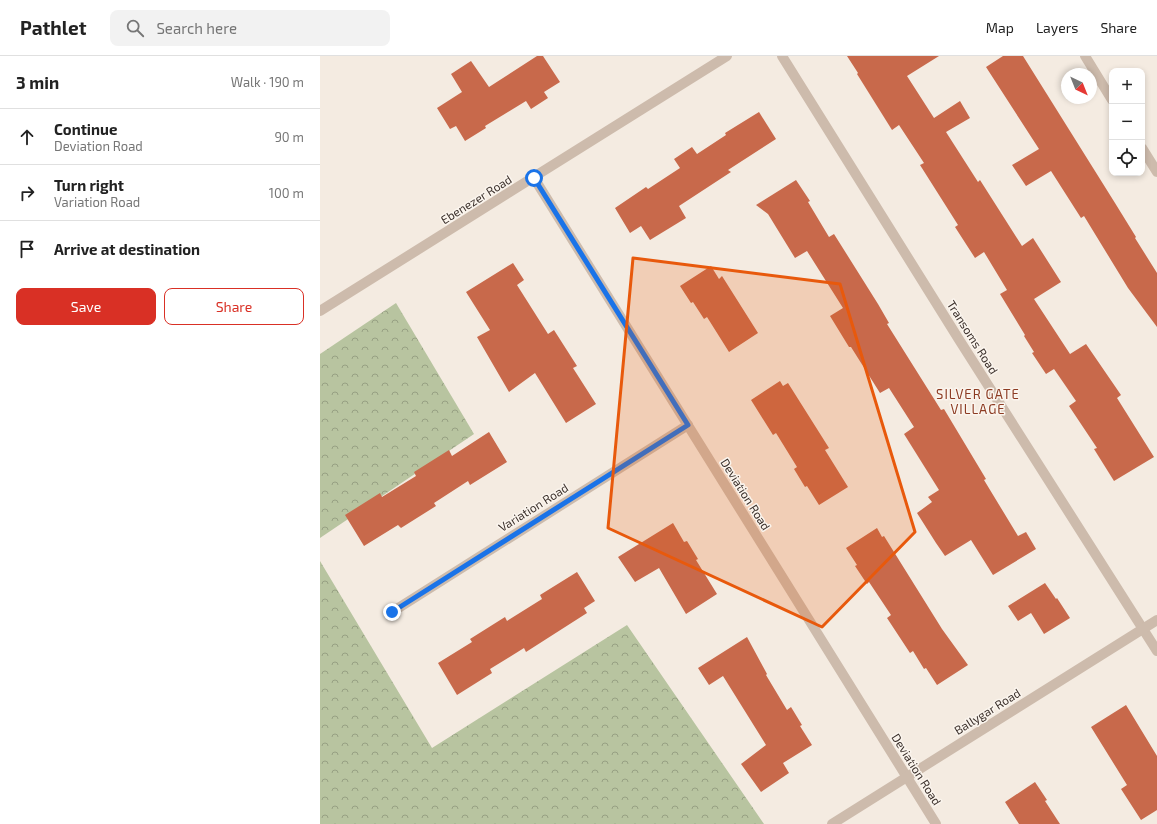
<!DOCTYPE html>
<html lang="en">
<head>
<meta charset="utf-8">
<style>
  body { margin:0; font-family:"Exo 2",sans-serif; background:#f2f2f2; color:#222 }
  .controls { position:absolute; right:12px; top:12px; display:grid; overflow:hidden; border-radius:8px; box-shadow:0 2px 6px #0003 }
  .controls button { width:36px; height:36px; display:grid; place-items:center; padding:0; border:0; border-bottom:1px solid #e0e0e0; background:#fff; color:#222; font:20px sans-serif }
  .compass { position:absolute; left:741px; top:12px; width:36px; height:36px; border-radius:50%; background:#fff; box-shadow:0 2px 6px #0003; rotate:137deg }
  .stop { position:absolute; width:12px; height:12px; margin:-9px; border:3px solid #1a73e8; border-radius:50%; background:#fff }
  .stop.end { background:#1a73e8; border-color:#fff; box-shadow:0 1px 4px #0008 }
  .list { margin:0; padding:0; list-style:none }
  h2 { display:flex; justify-content:space-between; align-items:center; height:52px; margin:0; padding:0 16px; font-size:17px }
  h2 small { font-size:13px; font-weight:400; color:#767676 }
  .list li { display:grid; grid-template-columns:26px 1fr auto; gap:12px; align-items:center; box-sizing:border-box; height:56px; padding:0 16px; border-top:1px solid #e0e0e0 }
  .list b { display:block; font-size:15px; white-space:nowrap }
  .list p { margin:0; font-size:13px; white-space:nowrap; color:#767676 }
  .list em { font-size:13px; font-style:normal; color:#767676 }
  .actions { display:flex; gap:8px; padding:12px 16px }
  .actions a { flex:1; padding:9px 0; border:1px solid #d93025; border-radius:8px; text-align:center; font-size:14px; color:#d93025 }
  .actions .main { background:#d93025; color:#fff }
  .icon { flex:none; width:22px; height:22px; fill:none; stroke:currentColor; stroke-width:2; stroke-linecap:round; stroke-linejoin:round }
  .map { position:relative; flex:none; width:837px; height:768px; overflow:hidden }
  header { display:flex; align-items:center; gap:24px; box-sizing:border-box; height:56px; padding:0 20px; background:#fff; border-bottom:1px solid #e0e0e0 }
  header strong { font-size:19px }
  nav { display:flex; gap:22px; margin-inline-start:auto; font-size:14px }
  .search { width:280px; height:36px; background:#f2f2f2; display:flex; align-items:center; gap:10px; box-sizing:border-box; padding:0 14px; border-radius:8px; color:#767676; font-size:15px }
  main { display:flex }
  aside { flex:1; background:#fff }
  .map>svg:first-child { display:block }
  .forest { fill:url(#forest-crowns) }
  .building { fill:#c8694b }
  .lines { fill:none; stroke-linecap:round; stroke-linejoin:round }
  .minor { stroke:#cdbbac; stroke-width:10 }
  .tertiary { stroke:#cdbbac; stroke-width:10 }
  .route { stroke:#1a73e8; stroke-width:5 }
  .marked { fill:#e8590c; fill-opacity:0.2; stroke:#e8590c; stroke-width:3; stroke-linejoin:round }
  .labels { text-anchor:middle; dominant-baseline:central; stroke-width:3; stroke-linejoin:round; paint-order:stroke }
  .street-label { font-size:12px; fill:#3b302b; stroke:#fbf5ee }
  .neighbourhood-label { font-size:13px; letter-spacing:1px; fill:#8c3b22; stroke:#fbf5ee }
</style>
</head>
<body>
<header>
<strong>Pathlet</strong>
<div class="search"><svg class="icon" aria-label="search" viewBox="0 0 24 24"><circle cx="10" cy="10" r="6"/><path d="M15 15l6 6"/></svg>Search here</div>
<nav><a>Map</a><a>Layers</a><a>Share</a></nav>
</header>
<main>
<aside>
<h2>3 min<small>Walk · 190 m</small></h2>
<ul class="list">
<li><svg class="icon" aria-label="ahead" viewBox="0 0 24 24"><path d="M12 20V5M6 11l6-6 6 6"/></svg><div><b>Continue</b><p>Deviation Road</p></div><em>90 m</em></li>
<li><svg class="icon" aria-label="right" viewBox="0 0 24 24"><path d="M7 20v-9h11M14 6l5 5-5 5"/></svg><div><b>Turn right</b><p>Variation Road</p></div><em>100 m</em></li>
<li><svg class="icon" aria-label="arrive" viewBox="0 0 24 24"><path d="M6 21V4h12l-3 4 3 4H6"/></svg><div><b>Arrive at destination</b></div></li>
</ul>
<div class="actions"><a class="main">Save</a><a>Share</a></div>
</aside>
<div class="map">
<svg width="837" height="768" viewBox="0 0 837 768">
  <defs>
    <pattern id="forest-crowns" width="20" height="18" patternUnits="userSpaceOnUse"><rect width="20" height="18" fill="#b8c4a0"/><path d="M2 6a3 3 0 1 1 6 0M12 15a3 3 0 1 1 6 0" fill="none" stroke="#97a083"/></pattern>
  </defs>
  <rect width="100%" height="100%" fill="#f4ebe1"/>
  <g class="forest">
    <polygon points="76,247 154,378 0,482 0,298"/>
    <polygon points="0,505 112,692 307,569 444,768 0,768"/>
  </g>
  <g class="building">
    <polygon points="217,0 223,0 240,26 224,36 228,42 211,53 206,45 165,70 166,72 145,85 136,70 130,73 117,52 142,36 131,18 151,5 169,31"/>
    <polygon points="527,0 619,0 587,20 614,62 640,45 650,62 626,76 658,126 660,124 702,190 713,182 741,226 714,243 750,298 766,288 801,339 797,342 834,401 794,425 774,393 777,392 749,350 756,345 734,313 726,318 712,297 714,296 704,280 705,279 680,238 687,234 664,196 655,202 635,171 638,169 600,109 604,107 579,69 572,74 537,18 538,17"/>
    <polygon points="683,0 703,0 795,147 816,181 815,182 837,217 837,271 808,232 764,160 761,162 731,115 706,130 692,109 719,93 666,11"/>
    <polygon points="439,56 456,83 408,114 411,116 359,150 366,162 330,184 321,170 310,177 295,152 326,131 328,133 360,112 354,103 372,91 377,98 406,79 405,77"/>
    <polygon points="476,124 490,145 488,146 509,181 514,178 558,248 569,267 567,268 621,354 624,353 666,423 664,424 698,480 706,476 716,493 673,519 651,484 625,500 616,487 597,457 612,446 608,441 619,434 584,378 594,371 569,332 560,337 531,291 529,291 510,260 523,252 487,195 475,202 448,158 436,149"/>
    <polygon points="193,207 204,224 197,229 228,278 234,274 257,310 253,312 276,348 246,367 215,317 189,336 157,281 170,274 146,236"/>
    <polygon points="391,210 399,223 402,220 438,277 409,296 387,261 384,263 373,246 371,247 360,230"/>
    <polygon points="460,325 463,330 468,327 509,392 505,394 528,431 499,449 487,430 485,431 474,413 477,411 456,377 453,379 431,344"/>
    <polygon points="169,376 187,406 150,429 148,425 114,447 116,450 81,472 78,469 44,490 25,459 60,437 62,441 96,420 94,416 129,394 132,400"/>
    <polygon points="353,467 364,486 367,485 378,503 376,504 397,538 366,558 339,512 315,526 298,501"/>
    <polygon points="557,472 562,481 564,480 622,573 648,609 617,629 606,612 604,613 593,595 590,597 567,562 571,559 549,526 547,528 535,510 537,509 526,492"/>
    <polygon points="257,516 275,545 264,552 267,557 206,596 204,592 170,613 172,617 137,639 118,607 152,586 150,583 185,561 187,565 222,543 220,539"/>
    <polygon points="725,527 736,543 737,542 750,562 724,578 711,557 698,565 688,550"/>
    <polygon points="427,581 447,618 446,619 467,654 471,651 482,669 480,670 492,689 463,707 469,717 441,736 421,708 446,689 403,620 389,629 378,612"/>
    <polygon points="806,649 837,700 837,754 821,764 801,733 807,729 771,671"/>
    <polygon points="715,726 727,744 725,745 740,768 699,768 685,746"/>
  </g>
  <g class="lines">
    <g class="minor">
      <polyline points="462,0 638,282 837,595"/>
      <polyline points="765,0 792,44"/>
      <polyline points="822,92 837,116"/>
      <polyline points="214,122 616,768"/>
      <polyline points="72,556 368,369"/>
      <polyline points="512,768 837,564"/>
    </g>
    <polyline class="tertiary" points="0,255 407,0"/>
  </g>
  <g class="lines">
    <polyline class="route" points="72,556 368,369 214,122"/>
  </g>
  <path class="marked" d="M313 202 520 228 595 476 502 571 288 472Z"/>
  <g class="labels">
    <g class="street-label">
      <text transform="translate(156 143) rotate(-32)">Ebenezer Road</text>
      <text transform="translate(653 281) rotate(58)">Transoms Road</text>
      <text transform="translate(426 438) rotate(58)">Deviation Road</text>
      <text transform="translate(213 451) rotate(-32)">Variation Road</text>
      <text transform="translate(667 655) rotate(-32)">Ballygar Road</text>
      <text transform="translate(597 713) rotate(58)">Deviation Road</text>
    </g>
    <g class="neighbourhood-label">
      <text x="658" y="338">SILVER GATE<tspan x="658" dy="15">VILLAGE</tspan></text>
    </g>
  </g>
</svg>
<div class="controls">
<button>+</button>
<button>−</button>
<button><svg class="icon" aria-label="locate" viewBox="0 0 24 24"><circle cx="12" cy="12" r="6"/><path d="M12 2v4M12 18v4M2 12h4M18 12h4"/></svg></button>
</div>
<svg class="compass" viewBox="-18 -18 36 36"><path d="M0-13l5 13h-10z" fill="#e53935"/><path d="M0 13l5-13h-10z" fill="#767676"/></svg>
<div class="stop" style="left:214px;top:122px"></div>
<div class="stop end" style="left:72px;top:556px"></div>
</div>
</main>
</body>
</html>
